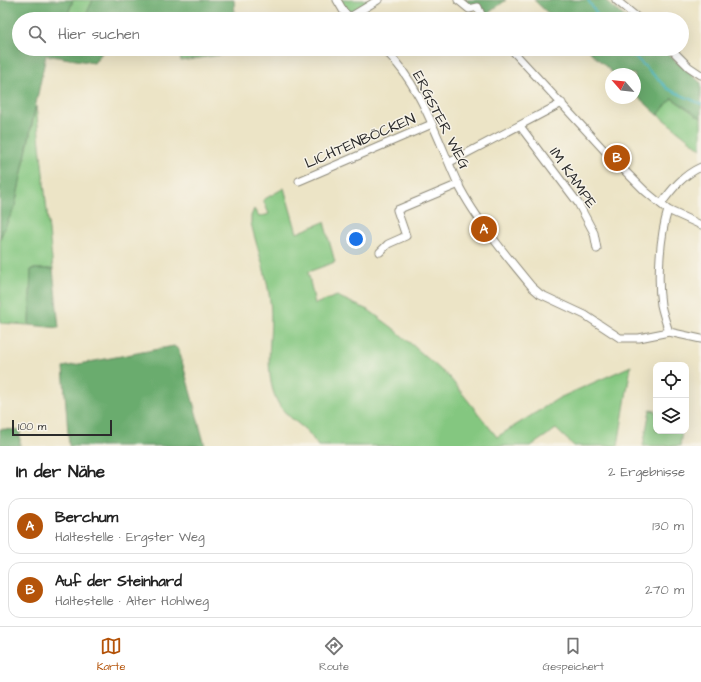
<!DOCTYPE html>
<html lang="de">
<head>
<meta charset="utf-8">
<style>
  body { margin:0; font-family:"Architects Daughter",sans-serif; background:#f2f2f2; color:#222 }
  .controls { position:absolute; right:12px; bottom:12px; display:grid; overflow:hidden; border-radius:8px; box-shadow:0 4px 16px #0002 }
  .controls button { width:36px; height:36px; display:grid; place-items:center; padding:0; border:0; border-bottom:1px solid #e0e0e0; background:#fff; color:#222; font:20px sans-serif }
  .compass { position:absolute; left:605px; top:68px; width:36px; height:36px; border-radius:50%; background:#fff; box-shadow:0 4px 16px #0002; rotate:298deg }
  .scale { position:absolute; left:12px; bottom:10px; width:100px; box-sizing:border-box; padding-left:4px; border:2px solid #2b2b2b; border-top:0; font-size:11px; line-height:14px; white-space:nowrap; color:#2b2b2b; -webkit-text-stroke:3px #f7f3e8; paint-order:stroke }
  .you { position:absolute; left:356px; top:239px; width:14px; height:14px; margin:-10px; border:3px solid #fff; border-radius:50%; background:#1a73e8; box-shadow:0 0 0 6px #1a73e833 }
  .badge { display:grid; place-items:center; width:26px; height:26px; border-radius:50%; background:#b45309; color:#fff; font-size:13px; font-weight:700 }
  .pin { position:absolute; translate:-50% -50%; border:2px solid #fff; box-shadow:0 1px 4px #0006 }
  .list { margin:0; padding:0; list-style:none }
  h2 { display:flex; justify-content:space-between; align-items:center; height:52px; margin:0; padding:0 16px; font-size:17px }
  h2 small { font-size:13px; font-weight:400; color:#767676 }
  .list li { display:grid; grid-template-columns:26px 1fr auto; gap:12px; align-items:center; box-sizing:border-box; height:56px; margin:0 8px 8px; padding:0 8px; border:1px solid #e0e0e0; border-radius:12px }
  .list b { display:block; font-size:15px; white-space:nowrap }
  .list p { margin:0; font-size:13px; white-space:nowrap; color:#767676 }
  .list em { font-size:13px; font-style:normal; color:#767676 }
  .icon { flex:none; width:22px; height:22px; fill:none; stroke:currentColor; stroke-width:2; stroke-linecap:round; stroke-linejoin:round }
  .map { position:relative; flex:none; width:701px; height:446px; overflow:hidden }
  .search { position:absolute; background:#fff; box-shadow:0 4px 16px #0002; left:12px; right:12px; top:12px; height:44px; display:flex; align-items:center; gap:10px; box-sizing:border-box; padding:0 14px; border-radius:22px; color:#767676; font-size:15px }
  .sheet { height:180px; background:#fff }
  nav { display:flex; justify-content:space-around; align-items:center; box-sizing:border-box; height:56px; border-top:1px solid #e0e0e0; background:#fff; font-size:11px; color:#767676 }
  nav a { display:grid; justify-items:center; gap:2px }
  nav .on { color:#b45309 }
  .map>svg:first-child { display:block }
  .green { fill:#84c780; stroke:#587956 }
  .forest { fill:#6bac6e; stroke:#4b6c4c }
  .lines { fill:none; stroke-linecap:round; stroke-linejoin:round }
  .stream { stroke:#43b2bd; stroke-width:2 }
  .street-casing { stroke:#8c8878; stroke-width:9 }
  .street { stroke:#fff; stroke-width:7 }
  .labels { text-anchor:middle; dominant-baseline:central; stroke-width:3; stroke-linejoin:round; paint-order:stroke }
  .street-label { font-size:15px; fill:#2b2b2b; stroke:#f7f3e8 }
</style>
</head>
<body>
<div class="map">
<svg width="701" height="446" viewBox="0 0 701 446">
  <rect width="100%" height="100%" fill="#f7f3e8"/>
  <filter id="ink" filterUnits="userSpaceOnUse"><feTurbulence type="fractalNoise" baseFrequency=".025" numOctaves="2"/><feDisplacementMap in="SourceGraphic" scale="8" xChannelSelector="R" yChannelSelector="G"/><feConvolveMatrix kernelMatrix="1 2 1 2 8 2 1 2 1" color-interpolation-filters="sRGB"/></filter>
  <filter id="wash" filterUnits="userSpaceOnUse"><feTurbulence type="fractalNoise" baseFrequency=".012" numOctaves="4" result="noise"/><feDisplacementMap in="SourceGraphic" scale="16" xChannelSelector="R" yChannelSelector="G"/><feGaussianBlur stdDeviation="0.9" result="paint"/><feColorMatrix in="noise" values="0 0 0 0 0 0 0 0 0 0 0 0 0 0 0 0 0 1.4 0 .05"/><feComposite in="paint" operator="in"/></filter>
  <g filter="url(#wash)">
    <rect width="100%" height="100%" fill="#ece4c6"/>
    <g class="green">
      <polygon points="73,0 93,0 84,19 66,19"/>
      <polygon points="337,0 378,0 350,17"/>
      <polygon points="179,49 232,49 232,53 181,61"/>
      <polygon points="671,98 701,118 701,149 658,115"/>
      <polygon points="36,106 53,269 31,269 29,325 0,323 0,238 15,206"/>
      <path d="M284 188 297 233 324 222 335 262 308 272 315 304 337 296 370 311 393 328 450 378 497 437 559 398 631 366 618 446H574L556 429 531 446H318C314 441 311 435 307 431 297 422 283 414 277 401 262 370 274 333 270 301 267 274 257 249 251 223V216L254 209 259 217 269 214 263 200Z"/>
      <polygon points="650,410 656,411 656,431 682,431 680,446 643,446"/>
    </g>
    <g class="forest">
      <polygon points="0,0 73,0 66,19 19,19 19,49 105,49 94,63 46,55 15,206 0,238"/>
      <polygon points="93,0 234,0 235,15 209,19 84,19"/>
      <polygon points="461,0 506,0 482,18 478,7 469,9"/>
      <polygon points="534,0 605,0 627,19 554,19"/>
      <polygon points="587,49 662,49 701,83 701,118 672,98 658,115 635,94 635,74 614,74"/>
      <polygon points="31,269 53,269 59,328 29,325"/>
      <polygon points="174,346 179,350 205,446 69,446 63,367"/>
      <polygon points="0,429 20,430 20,446 0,446"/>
    </g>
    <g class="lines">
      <g class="stream">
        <polyline points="588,0 600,19"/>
        <polyline points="627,49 668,89 701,104"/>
      </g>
    </g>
  </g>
  <g filter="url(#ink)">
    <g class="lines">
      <g class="street-casing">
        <g id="street">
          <polyline points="337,0 344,12 352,19"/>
          <polyline points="458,0 469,9 478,7 483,19"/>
          <polyline points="616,0 639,19"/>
          <polyline points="350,17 378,0"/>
          <path d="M384 49C421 85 437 138 458 184 475 218 508 258 532 287L540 294 585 315 620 338H639L669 332 701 339"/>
          <polyline points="511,49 604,150 645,191 668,210 701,225"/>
          <polyline points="671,49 689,67 701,75"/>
          <polyline points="520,126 578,203 594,233 597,249"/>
          <polyline points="450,162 562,103"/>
          <polyline points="299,181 432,124"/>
          <path d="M661 204C672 189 683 175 701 167"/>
          <path d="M668 210C660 235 657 278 661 305 663 314 666 323 669 332"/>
          <polyline points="380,252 388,244 406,236 397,210 459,184"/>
        </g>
      </g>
      <use href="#street" class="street"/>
    </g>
  </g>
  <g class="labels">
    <g class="street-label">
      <text transform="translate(441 120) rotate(63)">ERGSTER WEG</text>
      <text transform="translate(360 141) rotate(-23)">LICHTENBÖCKEN</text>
      <text transform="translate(573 178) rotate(55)">IM KAMPE</text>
    </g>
  </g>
</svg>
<div class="controls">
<button><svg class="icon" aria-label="locate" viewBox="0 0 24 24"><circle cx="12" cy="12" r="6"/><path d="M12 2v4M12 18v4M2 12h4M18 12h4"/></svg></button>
<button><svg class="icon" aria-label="layers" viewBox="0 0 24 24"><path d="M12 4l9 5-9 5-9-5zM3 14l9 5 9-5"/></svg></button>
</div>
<svg class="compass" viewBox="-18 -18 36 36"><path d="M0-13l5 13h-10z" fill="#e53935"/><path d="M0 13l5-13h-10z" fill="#767676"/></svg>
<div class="scale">100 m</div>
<div class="you"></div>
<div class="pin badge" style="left:484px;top:229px">A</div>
<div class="pin badge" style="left:617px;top:158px">B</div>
<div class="search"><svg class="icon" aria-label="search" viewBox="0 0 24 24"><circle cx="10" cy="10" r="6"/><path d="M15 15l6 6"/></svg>Hier suchen</div>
</div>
<section class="sheet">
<h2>In der Nähe<small>2 Ergebnisse</small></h2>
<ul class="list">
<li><span class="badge">A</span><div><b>Berchum</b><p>Haltestelle · Ergster Weg</p></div><em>130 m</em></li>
<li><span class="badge">B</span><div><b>Auf der Steinhard</b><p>Haltestelle · Alter Hohlweg</p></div><em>270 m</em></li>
</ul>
</section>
<nav>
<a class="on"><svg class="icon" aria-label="map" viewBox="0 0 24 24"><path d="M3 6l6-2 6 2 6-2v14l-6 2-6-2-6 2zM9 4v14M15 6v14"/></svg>Karte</a>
<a><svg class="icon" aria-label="directions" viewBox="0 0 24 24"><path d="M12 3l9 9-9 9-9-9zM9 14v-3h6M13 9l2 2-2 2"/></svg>Route</a>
<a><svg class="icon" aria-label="saved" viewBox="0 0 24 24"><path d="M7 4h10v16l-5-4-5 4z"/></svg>Gespeichert</a>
</nav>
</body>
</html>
